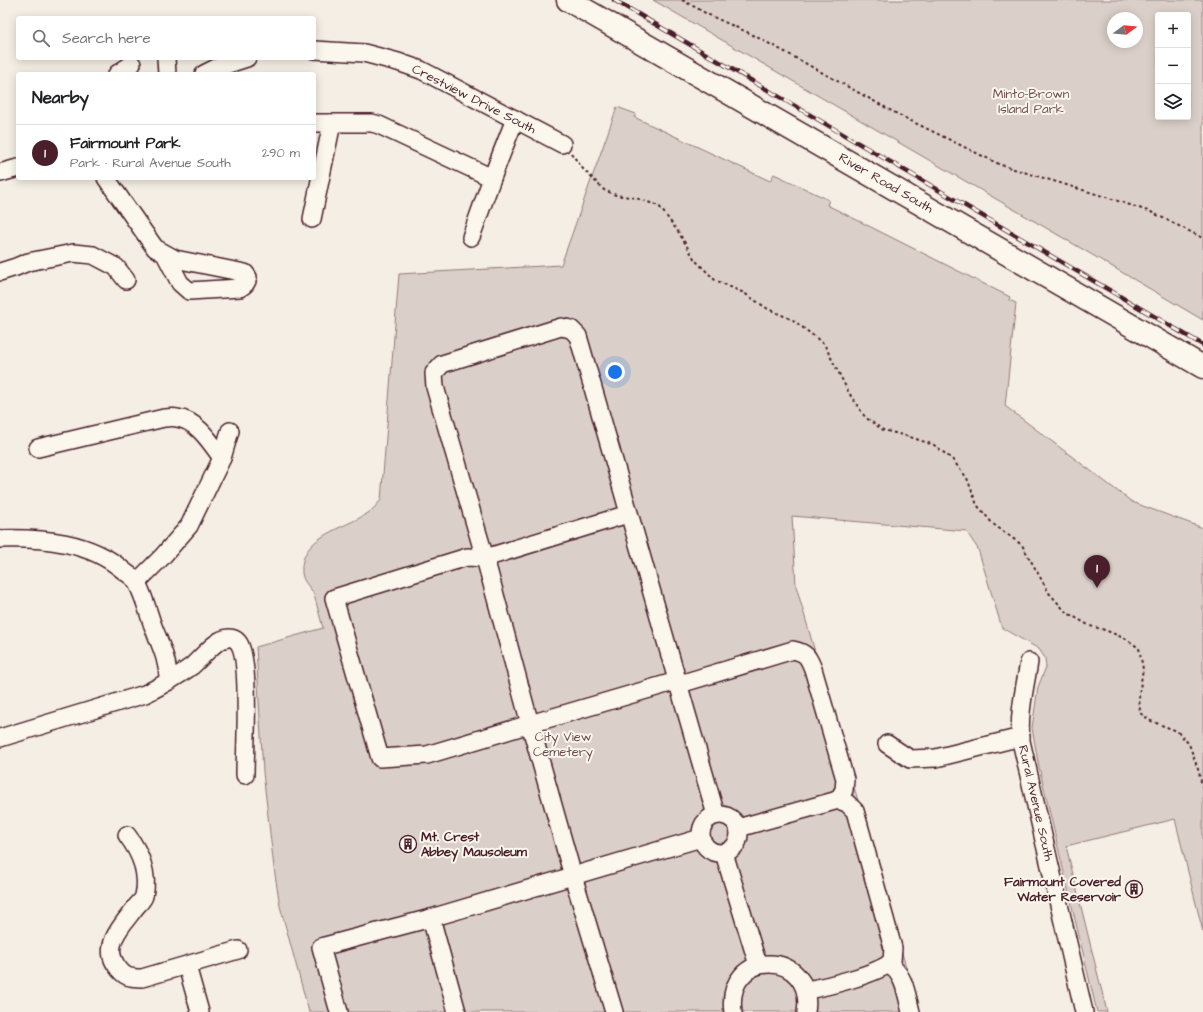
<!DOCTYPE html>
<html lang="en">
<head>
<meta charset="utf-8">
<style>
  body { margin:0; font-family:"Architects Daughter",sans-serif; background:#f6f6f6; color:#202124 }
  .controls { position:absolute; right:12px; top:12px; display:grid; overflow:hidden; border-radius:4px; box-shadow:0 2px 10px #0003 }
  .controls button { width:36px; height:36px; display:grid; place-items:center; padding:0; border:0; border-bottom:1px solid #e0e0e0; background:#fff; color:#202124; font:20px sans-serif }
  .compass { position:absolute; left:1107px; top:12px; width:36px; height:36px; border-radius:50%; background:#fff; box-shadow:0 2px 10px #0003; rotate:74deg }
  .you { position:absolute; left:615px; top:372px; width:14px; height:14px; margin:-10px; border:3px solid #fff; border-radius:50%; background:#1a73e8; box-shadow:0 0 0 6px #1a73e833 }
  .badge { display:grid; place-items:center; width:26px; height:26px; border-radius:50%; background:#4a1f2b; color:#fff; font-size:13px; font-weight:700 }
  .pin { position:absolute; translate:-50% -33px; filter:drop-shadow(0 1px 2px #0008) }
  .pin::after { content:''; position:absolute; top:21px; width:14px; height:12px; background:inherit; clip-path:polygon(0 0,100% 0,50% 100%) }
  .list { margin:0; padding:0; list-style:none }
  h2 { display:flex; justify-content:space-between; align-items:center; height:52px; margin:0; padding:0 16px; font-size:17px }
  h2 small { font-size:13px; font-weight:400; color:#757577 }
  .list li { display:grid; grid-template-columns:26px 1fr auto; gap:12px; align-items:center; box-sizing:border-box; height:56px; padding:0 16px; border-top:1px solid #e0e0e0 }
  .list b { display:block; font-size:15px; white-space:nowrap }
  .list p { margin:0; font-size:13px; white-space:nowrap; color:#757577 }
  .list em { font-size:13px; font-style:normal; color:#757577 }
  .icon { flex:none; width:22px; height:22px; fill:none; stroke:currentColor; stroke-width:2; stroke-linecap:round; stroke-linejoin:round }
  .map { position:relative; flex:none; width:1203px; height:1012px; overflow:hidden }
  .search { position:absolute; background:#fff; box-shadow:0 2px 10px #0003; left:16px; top:16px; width:300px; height:44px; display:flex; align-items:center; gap:10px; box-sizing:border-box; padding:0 14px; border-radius:4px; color:#757577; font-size:15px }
  .panel { position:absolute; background:#fff; box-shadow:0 2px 10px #0003; left:16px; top:72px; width:300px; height:108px; border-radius:4px }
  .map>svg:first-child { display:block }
  .green { fill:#dbd0c9; stroke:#92787a; fill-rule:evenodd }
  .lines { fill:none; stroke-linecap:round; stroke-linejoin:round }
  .minor-casing { stroke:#4a1f2b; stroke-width:20 }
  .major-casing { stroke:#4a1f2b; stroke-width:25 }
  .path { stroke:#4a1f2b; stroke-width:2; stroke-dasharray:3 3; stroke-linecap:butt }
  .minor { stroke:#fbf7ec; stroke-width:17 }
  .major { stroke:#fbf7ec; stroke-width:22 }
  .rail-casing { stroke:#4a1f2b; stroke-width:4.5 }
  .rail { stroke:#fbf7ec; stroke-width:3; stroke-dasharray:9; stroke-linecap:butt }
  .labels { text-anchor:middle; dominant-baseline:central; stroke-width:4; stroke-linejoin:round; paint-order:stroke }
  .park-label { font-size:13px; fill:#6e4b52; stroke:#fbf7ec }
  .street-label { font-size:13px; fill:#4a1f2b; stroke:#fbf7ec }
  .poi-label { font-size:13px; font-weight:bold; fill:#4a1f2b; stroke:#fbf7ec; text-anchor:start }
</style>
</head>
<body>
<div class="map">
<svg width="1203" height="1012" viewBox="0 0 1203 1012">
  <rect width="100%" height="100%" fill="#f4eee4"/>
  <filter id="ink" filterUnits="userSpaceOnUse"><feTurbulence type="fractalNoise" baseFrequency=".025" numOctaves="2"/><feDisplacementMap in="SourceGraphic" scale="8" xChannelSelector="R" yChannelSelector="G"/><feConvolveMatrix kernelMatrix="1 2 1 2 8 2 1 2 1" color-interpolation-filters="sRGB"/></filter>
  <g filter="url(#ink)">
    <g class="green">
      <path d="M653 0H1203V320L1072 243ZM1158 15H1188V117H1158ZM1113 18H1137V42H1113Z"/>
      <path d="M617 107 636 114 634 117 770 181 774 174 829 200 827 205 1010 297 1009 300 1016 303 1005 406 1132 502 1203 528V932L1175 819 1066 846 1107 1012H1097L1039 767 1032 728 1038 687 1046 667 1045 658 1039 649 1002 628 978 549 966 531 792 516 796 586 919 1012H309L280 906 274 868 263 772 256 647 323 628C320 617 317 605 314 595 311 587 303 583 302 573 299 536 344 529 368 513 373 510 377 504 381 500L399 274 561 265Z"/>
    </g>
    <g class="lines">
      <g class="minor-casing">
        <g id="minor">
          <polyline points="314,50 364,53 398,62 421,70 562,144"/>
          <polyline points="166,58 167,74"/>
          <polyline points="117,74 132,64"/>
          <polyline points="204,74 216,68 247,58"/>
          <polyline points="314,123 372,123 379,125 492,178 515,119"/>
          <polyline points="0,173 18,168"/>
          <path d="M106 178 155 248 175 259 245 273 248 277C247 283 245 285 240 288L189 291 180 283 166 256"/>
          <polyline points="312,219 332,123"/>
          <polyline points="471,237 492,178"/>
          <polyline points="0,272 16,267 28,262 73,253 93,255 116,267 126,280"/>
          <path d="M38 448 164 418C168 418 173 417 177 418 197 420 211 443 222 458"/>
          <polyline points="628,514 485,558 467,557 334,598 380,758 427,755 530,724 485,558 435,387 434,373 442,364 561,327 571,329 578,336 716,815"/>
          <path d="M0 539C43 538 90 541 124 571 128 574 135 578 137 583 144 596 148 612 153 626 160 644 169 662 168 681"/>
          <polyline points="137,582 162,557 189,526 222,458 230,431"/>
          <path d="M1029 662C1025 687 1018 715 1021 741L1084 1012"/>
          <path d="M0 738 145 694C161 686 177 677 192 666 200 659 215 641 224 639 229 637 235 638 238 642 251 657 245 751 245 775"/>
          <polyline points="887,744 910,759 936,758 1021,737"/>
          <circle cx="720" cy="834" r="19"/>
          <path d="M738 828 838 800 847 803 855 811 893 948 892 961C879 974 825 987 806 990"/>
          <path d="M127 835C140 852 149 874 144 896 143 900 138 904 135 908 123 924 102 945 116 965 124 977 129 978 142 978L238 950"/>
          <polyline points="724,853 758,965"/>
          <polyline points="431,918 457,1012"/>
          <path d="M888 965C904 971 907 997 911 1012"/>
          <polyline points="187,966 200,1012"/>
          <polyline points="339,1012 321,947 431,918 701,838"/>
          <path d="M614 1012 573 876 530 724 677 681 683 683 793 650C806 653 808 656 813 669L845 779 844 790 838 800"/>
          <path d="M733 1012C724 947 816 949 806 1012"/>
        </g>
      </g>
      <g class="major-casing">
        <polyline id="major" points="568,0 1203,367"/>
      </g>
      <g class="path">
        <polyline points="682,0 711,16 749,33 785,52 899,115 1001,165 1109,198 1151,212 1203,238"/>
        <polyline points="571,153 583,169 604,190 616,195 636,198 659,206 679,233 695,260 715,280 744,293 768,309 793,320 824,344 849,393 865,417 883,430 910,437 934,445 952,459 967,478 977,505 993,524 1022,545 1049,593 1066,612 1090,626 1105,630 1126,639 1139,648 1143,669 1139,695 1140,713 1151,721 1177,731 1189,744 1199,772 1203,791"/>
      </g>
      <use href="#minor" class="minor"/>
      <use href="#major" class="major"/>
      <g class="rail-casing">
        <polyline id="rail" points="614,0 1203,345"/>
      </g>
      <use href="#rail" class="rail"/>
    </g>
  </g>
  <defs>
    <g id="building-ring" transform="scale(0.9)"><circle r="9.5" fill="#fbf7ec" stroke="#4a1f2b" stroke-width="1.5"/><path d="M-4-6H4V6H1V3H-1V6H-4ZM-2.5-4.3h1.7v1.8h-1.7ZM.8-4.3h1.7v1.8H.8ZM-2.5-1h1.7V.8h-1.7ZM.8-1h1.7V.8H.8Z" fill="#4a1f2b"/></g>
  </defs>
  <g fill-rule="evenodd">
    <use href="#building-ring" x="408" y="844"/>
    <use href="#building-ring" x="1134" y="889"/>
  </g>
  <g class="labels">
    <g class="park-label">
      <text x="1031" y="94">Minto-Brown<tspan x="1031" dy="15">Island Park</tspan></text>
      <text x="563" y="737">City View<tspan x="563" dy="15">Cemetery</tspan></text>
    </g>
    <g class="street-label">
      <text transform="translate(474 99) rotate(27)">Crestview Drive South</text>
      <text transform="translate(886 183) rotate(30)">River Road South</text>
      <text transform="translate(1036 803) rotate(77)">Rural Avenue South</text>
    </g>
    <g class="poi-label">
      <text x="421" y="837">Mt. Crest<tspan x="421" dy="15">Abbey Mausoleum</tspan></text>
      <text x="1121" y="882" text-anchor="end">Fairmount Covered<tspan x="1121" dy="15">Water Reservoir</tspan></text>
    </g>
  </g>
</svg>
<div class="controls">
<button>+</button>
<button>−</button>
<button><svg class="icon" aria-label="layers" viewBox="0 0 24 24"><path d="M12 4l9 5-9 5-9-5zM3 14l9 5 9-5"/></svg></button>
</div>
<svg class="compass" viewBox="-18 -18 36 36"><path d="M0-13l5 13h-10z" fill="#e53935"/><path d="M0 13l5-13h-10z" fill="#757577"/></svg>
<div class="you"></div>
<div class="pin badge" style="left:1097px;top:588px">1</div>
<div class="search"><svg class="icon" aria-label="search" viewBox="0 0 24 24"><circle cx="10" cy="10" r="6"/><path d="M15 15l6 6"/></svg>Search here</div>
<section class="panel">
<h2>Nearby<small></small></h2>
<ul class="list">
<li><span class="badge">1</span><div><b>Fairmount Park</b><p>Park · Rural Avenue South</p></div><em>290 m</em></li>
</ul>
</section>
</div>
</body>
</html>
